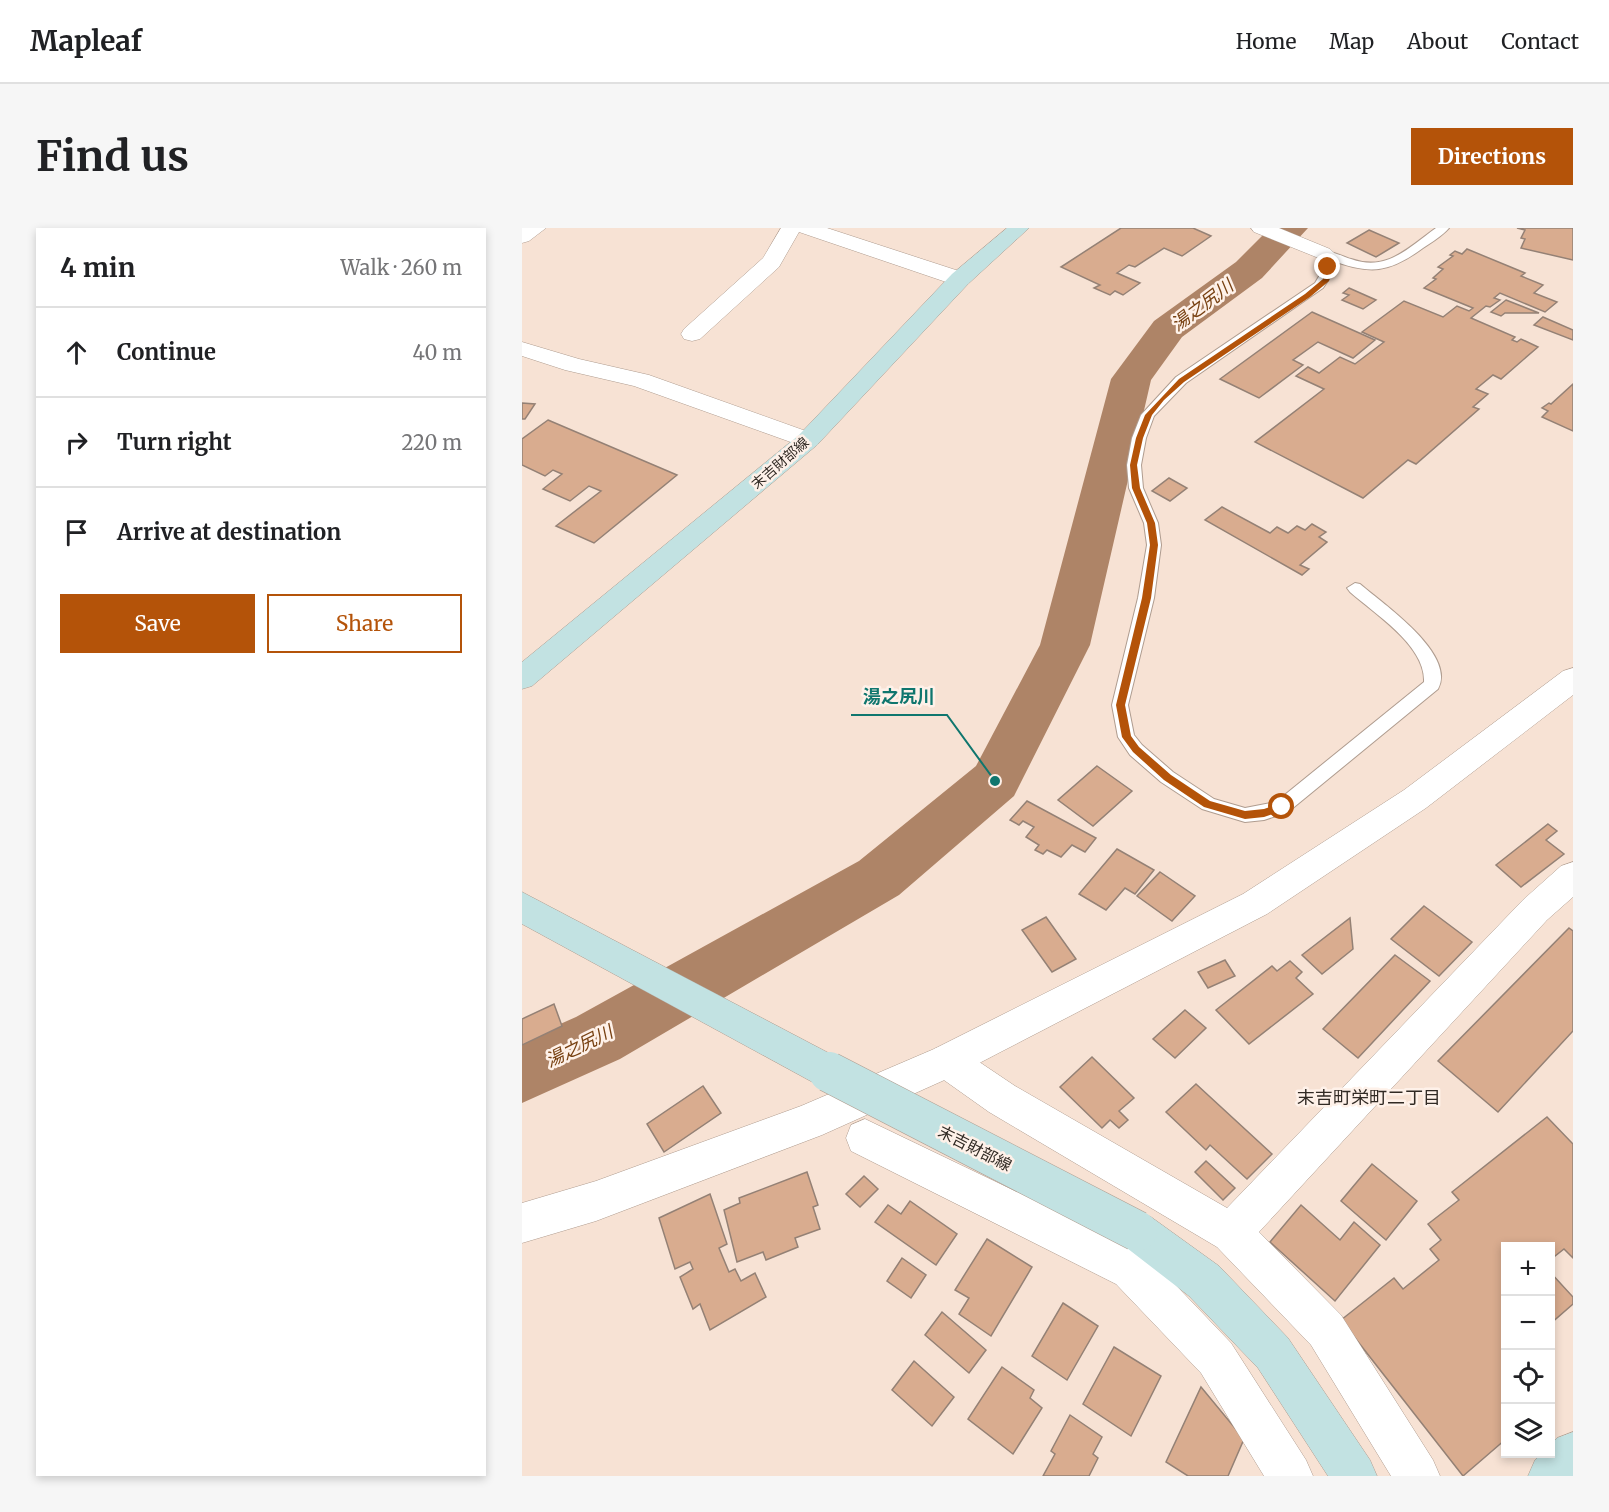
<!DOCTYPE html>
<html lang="en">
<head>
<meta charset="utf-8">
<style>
  body { margin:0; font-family:Merriweather,"Noto Sans JP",serif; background:#f6f6f6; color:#202124 }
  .controls { position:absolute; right:18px; bottom:18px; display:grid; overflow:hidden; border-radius:0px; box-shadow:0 3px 9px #0003 }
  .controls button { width:54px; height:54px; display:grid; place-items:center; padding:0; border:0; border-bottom:2px solid #e0e0e0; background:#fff; color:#202124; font:30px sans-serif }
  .stop { position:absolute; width:18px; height:18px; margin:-14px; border:4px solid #b45309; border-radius:50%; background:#fff }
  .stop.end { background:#b45309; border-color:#fff; box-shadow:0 2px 6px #0008 }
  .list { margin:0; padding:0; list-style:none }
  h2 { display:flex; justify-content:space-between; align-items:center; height:78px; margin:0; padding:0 24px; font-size:26px }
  h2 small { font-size:20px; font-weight:400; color:#757577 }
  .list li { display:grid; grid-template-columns:39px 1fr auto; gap:18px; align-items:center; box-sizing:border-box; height:90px; padding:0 24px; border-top:2px solid #e0e0e0 }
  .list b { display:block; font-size:22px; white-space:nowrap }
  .list em { font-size:20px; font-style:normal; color:#757577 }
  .actions { display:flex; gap:12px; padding:18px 24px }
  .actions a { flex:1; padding:14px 0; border:2px solid #b45309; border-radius:0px; text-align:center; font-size:21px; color:#b45309 }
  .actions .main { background:#b45309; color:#fff }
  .icon { flex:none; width:33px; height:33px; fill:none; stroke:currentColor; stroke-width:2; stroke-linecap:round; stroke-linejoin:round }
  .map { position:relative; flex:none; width:1051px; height:1248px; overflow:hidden; border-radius:0px }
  header { display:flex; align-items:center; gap:36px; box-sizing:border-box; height:84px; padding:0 30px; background:#fff; border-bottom:2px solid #e0e0e0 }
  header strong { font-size:28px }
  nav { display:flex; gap:33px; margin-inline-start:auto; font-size:21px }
  .intro { display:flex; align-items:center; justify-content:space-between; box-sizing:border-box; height:144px; padding:0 36px }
  h1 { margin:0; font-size:42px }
  .button { padding:15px 27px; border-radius:0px; background:#b45309; color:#fff; font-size:21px; font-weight:700 }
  main { display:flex; gap:36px; padding:0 36px }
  aside { flex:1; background:#fff; border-radius:0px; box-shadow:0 3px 9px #0003 }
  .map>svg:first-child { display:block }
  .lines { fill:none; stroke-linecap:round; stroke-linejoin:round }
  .river { fill:#ae8467; fill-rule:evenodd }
  .building { fill:#d9ac8f; stroke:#948175; stroke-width:1.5 }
  .service-casing { stroke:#af9c8f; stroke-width:2 }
  .minor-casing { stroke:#af9c8f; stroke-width:1 }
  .tertiary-casing { stroke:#af9c8f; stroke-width:1 }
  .secondary-casing { stroke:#af9c8f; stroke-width:1 }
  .service { fill:#fff; fill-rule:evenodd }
  .minor { fill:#fff; fill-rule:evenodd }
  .tertiary { fill:#fff; fill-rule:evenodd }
  .secondary { fill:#c2e2e2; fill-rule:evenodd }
  .secondary-bridge-casing { stroke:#af9c8f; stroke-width:41; stroke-linecap:butt }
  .secondary-bridge { stroke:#c2e2e2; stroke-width:40 }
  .route { fill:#b45309 }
  .labels { text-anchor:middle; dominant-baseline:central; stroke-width:5; stroke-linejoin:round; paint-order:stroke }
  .far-street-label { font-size:14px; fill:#312a24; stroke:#fef1e9 }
  .street-label { font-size:16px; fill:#312a24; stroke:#fef1e9 }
  .water-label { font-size:18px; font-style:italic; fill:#784112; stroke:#fef1e9 }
  .neighbourhood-label { font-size:18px; fill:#312a24; stroke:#fef1e9 }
  .leader { fill:none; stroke:#0f766e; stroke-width:2 }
  .callout-dot { fill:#0f766e; stroke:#fef1e9; stroke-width:2 }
  .callout-label { font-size:18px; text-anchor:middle; font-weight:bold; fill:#0f766e; stroke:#fef1e9; stroke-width:5; stroke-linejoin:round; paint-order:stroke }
</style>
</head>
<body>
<header>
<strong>Mapleaf</strong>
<nav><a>Home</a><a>Map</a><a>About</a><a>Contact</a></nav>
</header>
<div class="intro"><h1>Find us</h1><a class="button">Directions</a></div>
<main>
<aside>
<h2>4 min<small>Walk · 260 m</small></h2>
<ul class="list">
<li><svg class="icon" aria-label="ahead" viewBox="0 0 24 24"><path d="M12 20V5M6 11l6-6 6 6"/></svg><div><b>Continue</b></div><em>40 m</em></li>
<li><svg class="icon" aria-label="right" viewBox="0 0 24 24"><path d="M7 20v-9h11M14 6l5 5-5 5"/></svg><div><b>Turn right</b></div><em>220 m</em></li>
<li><svg class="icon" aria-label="arrive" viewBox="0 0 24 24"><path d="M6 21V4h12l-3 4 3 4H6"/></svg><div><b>Arrive at destination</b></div></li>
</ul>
<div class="actions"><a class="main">Save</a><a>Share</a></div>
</aside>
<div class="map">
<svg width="1051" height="1248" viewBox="0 0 1051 1248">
  <rect width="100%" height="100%" fill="#f7e2d4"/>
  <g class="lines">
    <polygon class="river" points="748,0 786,0 740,50 660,109 629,152 568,417 492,568 377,667 98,831 0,875 0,813 54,789 337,633 454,538 518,417 589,151 632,93 714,34"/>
  </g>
  <g class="building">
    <polygon points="599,0 671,0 689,8 660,28 642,20 613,39 607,37 595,45 618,55 601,67 593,63 588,67 572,60 578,57 539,39"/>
    <polygon points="995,0 1051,0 1051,32 999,20 1003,11 999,10 1003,2"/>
    <polygon points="847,2 877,15 854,29 825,15"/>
    <polygon points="945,21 1003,45 999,48 1021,57 1012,65 1035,74 1023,84 978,65 972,70 978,72 968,79 964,78 949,90 993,109 990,112 995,114 999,111 1016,119 979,151 971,147 954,161 966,166 951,179 957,181 894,236 886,232 841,270 733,214 802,161 774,148 786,139 797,145 818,129 833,136 862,114 840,104 882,73 921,89 935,78 947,83 951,80 902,60 914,51 911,50 921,41 916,39 931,28 928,27 933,23 940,26"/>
    <polygon points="827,60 854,72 841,81 820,72 827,67 821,65"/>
    <polygon points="984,72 1017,85 983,85 979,88 969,84"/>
    <polygon points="790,84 853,112 831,130 796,114 771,132 781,137 737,170 698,151"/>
    <polygon points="1021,89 1051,102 1051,112 1012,97"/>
    <polygon points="1051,156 1051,203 1020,189 1026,183 1020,180 1027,175 1029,176"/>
    <polygon points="0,175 13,176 3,191 0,191"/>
    <polygon points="26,192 155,247 72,315 34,298 79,263 67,258 48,273 21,261 40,246 31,242 23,248 0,237 0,211"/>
    <polygon points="647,250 665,260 648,273 630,263"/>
    <polygon points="700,279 748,305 755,299 766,305 775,298 783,302 790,296 804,304 797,309 805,314 778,337 787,341 780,347 683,292"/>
    <polygon points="575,538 610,563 571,598 536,572"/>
    <polygon points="505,573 574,610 563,624 550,617 539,629 525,622 521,626 513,622 517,617 504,609 512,599 501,593 497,597 488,592"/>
    <polygon points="1026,596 1035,603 1024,612 1042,626 999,659 974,637"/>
    <polygon points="595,621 632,642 613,666 603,660 584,682 557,666"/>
    <polygon points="638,644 673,668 650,693 615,668"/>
    <polygon points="902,678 950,714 917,748 869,711"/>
    <polygon points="524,689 554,731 530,744 500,702"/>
    <polygon points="828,690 831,721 800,746 780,727"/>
    <polygon points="1047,700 1051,703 1051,803 976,884 916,833"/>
    <polygon points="873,727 908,753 836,830 801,801"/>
    <polygon points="703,732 713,748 686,760 676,744"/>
    <polygon points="768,733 780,744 774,750 791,766 727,816 694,782 750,738 755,743"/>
    <polygon points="32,776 40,798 0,817 0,791"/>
    <polygon points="663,782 684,800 653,830 631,811"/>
    <polygon points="570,829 612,870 597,883 606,892 597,900 588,892 580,900 538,859"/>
    <polygon points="674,856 750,926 725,951 688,917 684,922 644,884"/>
    <polygon points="181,858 199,885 142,924 125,896"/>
    <polygon points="1025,889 1051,916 1051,1030 1042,1021 1028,1032 1028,1018 984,1018 984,1211 941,1248 819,1092 872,1050 881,1061 917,1032 908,1021 919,1012 906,996 937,972 930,964"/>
    <polygon points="684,933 713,960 701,972 673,944"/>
    <polygon points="850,936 895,973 864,1012 819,973"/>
    <polygon points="285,944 296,977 291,979 298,1001 273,1010 276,1019 244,1032 241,1024 215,1034 202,982 218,975 217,970"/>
    <polygon points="342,948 356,961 338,979 324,966"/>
    <polygon points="188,966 205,1016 197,1020 207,1044 213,1041 219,1053 233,1045 244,1069 188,1102 178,1076 171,1081 158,1049 171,1041 168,1034 153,1041 137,990"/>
    <polygon points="388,973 435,1006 414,1037 353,994 366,977 379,986"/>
    <polygon points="779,977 818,1012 832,994 858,1017 813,1073 748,1014"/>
    <polygon points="465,1011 510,1039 469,1108 437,1086 447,1070 433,1062"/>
    <polygon points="380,1030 404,1047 389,1070 365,1053"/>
    <polygon points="1028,1044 1051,1069 1051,1076 1028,1096"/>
    <polygon points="541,1075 576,1098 545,1152 510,1128"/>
    <polygon points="420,1084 464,1122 447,1145 403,1107"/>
    <polygon points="592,1119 639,1148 609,1208 561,1176"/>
    <polygon points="392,1133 432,1169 410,1198 370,1162"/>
    <polygon points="480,1139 512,1162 508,1170 520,1180 491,1226 446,1191"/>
    <polygon points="679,1159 722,1211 706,1248 666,1248 644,1234"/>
    <polygon points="548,1187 580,1209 571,1226 576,1230 567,1248 521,1248 533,1226 529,1223"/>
  </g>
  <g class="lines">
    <g class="service-casing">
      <path id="service" d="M914 0H927C920 8 910 14 901 20 867 45 848 47 809 32L811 45 801 60 664 155 632 188 624 210 619 237 621 260 636 295 639 317 632 370 606 477 612 507 620 517 651 544 692 571 723 580 754 574 902 454C904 418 853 386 828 364L825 360 833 355 838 356C861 376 935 426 916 461L766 584 742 592 723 594 680 581 639 554 608 527 596 509 590 477 616 370 625 317 622 295 607 260 605 237 610 210 619 187 654 149 793 55 799 45 795 25 797 23C807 21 819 28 829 31 865 44 886 20 914 0Z"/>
    </g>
    <g class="minor-casing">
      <g id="minor">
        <polygon points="0,0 24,0 7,13 0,15"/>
        <polygon points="259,0 305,0 446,46 449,51 446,56 438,57 430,56 277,4 257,39 178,111 170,113 162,111 159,106 162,101 241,30"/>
        <polygon points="729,0 757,0 808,21 812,25 808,29 801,31 794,29 732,4"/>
        <polygon points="0,114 57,131 127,147 295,207 298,212 295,217 286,220 277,217 112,158 43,142 0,128"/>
        <polygon points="1051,634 1051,669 1025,692 737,1004 819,1087 911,1232 918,1248 869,1248 789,1117 695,1019 467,884 412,845 406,833 412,821 425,816 438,821 493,858 705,980 1001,672 1039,638"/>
        <polygon points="343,891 624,1026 709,1115 784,1232 791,1248 742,1248 679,1145 594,1056 329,923 324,910 329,897"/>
      </g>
    </g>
    <g class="tertiary-casing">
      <polygon id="tertiary" points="1051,440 1051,467 904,580 745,686 438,845 300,907 74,993 0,1015 0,975 74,953 279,878 412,821 721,666 882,562 1041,443"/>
    </g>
    <g class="secondary-casing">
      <g id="secondary">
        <polygon points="485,0 507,0 446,56 295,217 10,458 0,461 0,434 277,207 430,46"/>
        <polygon points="0,664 320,832 326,844 320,856 307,862 294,856 0,696"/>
        <polygon points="615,983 629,989 697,1038 766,1110 848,1232 855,1248 806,1248 736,1140 667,1068 601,1017 595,1003 601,989"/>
        <polygon points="1051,1204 1051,1248 1006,1248 1013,1232 1019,1226 1028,1226 1028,1217 1035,1210"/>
      </g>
    </g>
    <use href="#service" class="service"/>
    <use href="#minor" class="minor"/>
    <use href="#tertiary" class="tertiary"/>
    <use href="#secondary" class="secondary"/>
    <g class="secondary-bridge-casing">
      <polyline id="secondary-bridge" points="307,844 615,1003"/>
    </g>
    <use href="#secondary-bridge" class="secondary-bridge"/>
  </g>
  <polygon class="route" points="804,38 810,39 807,53 788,69 662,154 642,172 630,187 621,210 615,237 618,260 633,295 636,317 629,370 603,477 609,508 617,519 649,547 688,573 723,583 742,581 760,575 764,579 763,582 742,589 723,591 682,579 642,552 611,524 600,509 594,477 620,370 628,317 625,295 610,260 608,237 614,210 623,187 657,151 783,66 801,51"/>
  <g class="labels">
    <g class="far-street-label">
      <text transform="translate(258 235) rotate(-41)">末吉財部線</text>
    </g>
    <g class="street-label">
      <text transform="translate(453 920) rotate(27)">末吉財部線</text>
    </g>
    <g class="water-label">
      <text transform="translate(680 77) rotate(-37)">湯之尻川</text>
      <text transform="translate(57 818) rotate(-26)">湯之尻川</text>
    </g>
    <g class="neighbourhood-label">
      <text x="847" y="869">末吉町栄町二丁目</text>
    </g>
  </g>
  <path class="leader" d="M473 553L425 487H329"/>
  <circle class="callout-dot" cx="473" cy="553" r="6"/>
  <g class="callout-label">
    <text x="377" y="475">湯之尻川</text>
  </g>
</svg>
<div class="controls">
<button>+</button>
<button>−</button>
<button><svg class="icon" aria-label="locate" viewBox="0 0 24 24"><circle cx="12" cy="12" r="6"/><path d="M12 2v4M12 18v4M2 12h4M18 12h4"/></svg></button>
<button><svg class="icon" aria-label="layers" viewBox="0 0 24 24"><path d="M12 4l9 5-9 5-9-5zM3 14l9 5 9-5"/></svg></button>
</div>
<div class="stop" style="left:760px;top:579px"></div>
<div class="stop end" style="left:806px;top:39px"></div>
</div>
</main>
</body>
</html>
